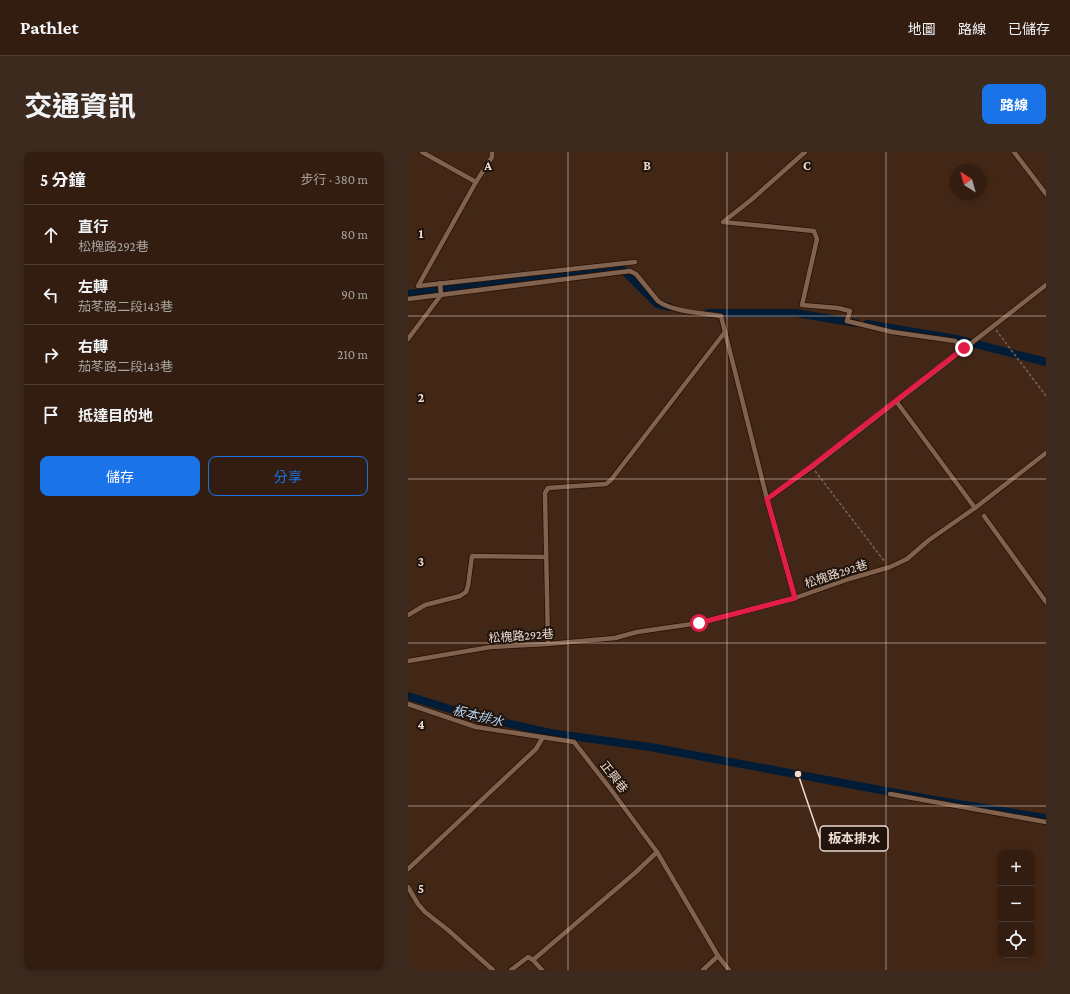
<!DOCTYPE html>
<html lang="zh-TW">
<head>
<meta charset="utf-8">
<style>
  body { margin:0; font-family:"Crimson Pro","Noto Sans TC",serif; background:#3d2a1e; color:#f1f3f6 }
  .controls { position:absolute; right:12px; bottom:12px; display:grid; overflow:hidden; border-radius:8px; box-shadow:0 2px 10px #0003 }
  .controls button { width:36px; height:36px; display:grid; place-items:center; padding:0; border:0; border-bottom:1px solid #4d3b30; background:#321d10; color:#f1f3f6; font:20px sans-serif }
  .compass { position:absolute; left:542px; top:12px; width:36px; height:36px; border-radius:50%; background:#321d10; box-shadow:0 2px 10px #0003; rotate:323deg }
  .stop { position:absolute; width:12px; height:12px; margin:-9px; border:3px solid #e11d48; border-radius:50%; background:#fff }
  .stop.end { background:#e11d48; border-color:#fff; box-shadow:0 1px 4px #0008 }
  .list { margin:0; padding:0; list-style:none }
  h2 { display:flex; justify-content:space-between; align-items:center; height:52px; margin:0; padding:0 16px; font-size:17px }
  h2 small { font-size:13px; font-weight:400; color:#a8a29f }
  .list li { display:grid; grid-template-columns:26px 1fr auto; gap:12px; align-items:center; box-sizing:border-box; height:60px; padding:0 16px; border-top:1px solid #4d3b30 }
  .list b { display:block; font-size:15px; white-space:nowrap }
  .list p { margin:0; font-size:13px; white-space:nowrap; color:#a8a29f }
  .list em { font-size:13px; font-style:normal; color:#a8a29f }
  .actions { display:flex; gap:8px; padding:12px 16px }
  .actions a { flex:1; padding:9px 0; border:1px solid #1a73e8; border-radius:8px; text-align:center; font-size:14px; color:#1a73e8 }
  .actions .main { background:#1a73e8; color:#fff }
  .icon { flex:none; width:22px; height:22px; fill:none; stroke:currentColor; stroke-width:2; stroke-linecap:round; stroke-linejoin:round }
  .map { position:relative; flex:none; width:638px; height:818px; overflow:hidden; border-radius:8px }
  header { display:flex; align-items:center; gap:24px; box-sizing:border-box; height:56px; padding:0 20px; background:#321d10; border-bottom:1px solid #4d3b30 }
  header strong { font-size:19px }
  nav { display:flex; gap:22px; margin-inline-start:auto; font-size:14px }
  .intro { display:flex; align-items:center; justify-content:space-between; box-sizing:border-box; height:96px; padding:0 24px }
  h1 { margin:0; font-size:28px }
  .button { padding:10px 18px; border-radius:8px; background:#1a73e8; color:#fff; font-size:14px; font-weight:700 }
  main { display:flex; gap:24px; padding:0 24px }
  aside { flex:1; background:#321d10; border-radius:8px; box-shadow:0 2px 10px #0003 }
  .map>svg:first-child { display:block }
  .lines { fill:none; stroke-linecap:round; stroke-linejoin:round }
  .canal { stroke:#001c37; stroke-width:8 }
  .lane-casing { stroke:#280f01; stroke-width:6 }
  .path { stroke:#7b6153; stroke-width:1.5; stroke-dasharray:3 2; stroke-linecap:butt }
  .lane { stroke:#81624f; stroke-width:4.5 }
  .route { stroke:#e11d48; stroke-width:5 }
  .grid { fill:none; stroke:#efdcd2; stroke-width:1; stroke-opacity:0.55 }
  .labels { text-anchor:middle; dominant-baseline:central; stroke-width:4; stroke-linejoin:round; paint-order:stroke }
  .street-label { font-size:12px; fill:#efdcd2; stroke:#20140c }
  .water-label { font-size:13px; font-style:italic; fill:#b2d3f1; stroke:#20140c }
  .grid-label { font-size:13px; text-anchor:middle; font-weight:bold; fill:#efdcd2; stroke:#20140c; stroke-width:4; stroke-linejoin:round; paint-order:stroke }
  .leader { fill:none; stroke:#efdcd2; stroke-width:1.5 }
  .callout-dot { fill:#efdcd2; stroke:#20140c; stroke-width:1.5 }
  .callout { fill:#20140c; stroke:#efdcd2; stroke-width:1.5 }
  .callout-label { font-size:13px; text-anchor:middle; font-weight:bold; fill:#efdcd2 }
</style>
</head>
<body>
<header>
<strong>Pathlet</strong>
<nav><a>地圖</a><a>路線</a><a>已儲存</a></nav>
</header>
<div class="intro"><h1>交通資訊</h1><a class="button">路線</a></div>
<main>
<aside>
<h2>5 分鐘<small>步行 · 380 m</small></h2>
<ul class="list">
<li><svg class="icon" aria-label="ahead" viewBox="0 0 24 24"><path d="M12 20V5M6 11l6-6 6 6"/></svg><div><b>直行</b><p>松槐路292巷</p></div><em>80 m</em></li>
<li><svg class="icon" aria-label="left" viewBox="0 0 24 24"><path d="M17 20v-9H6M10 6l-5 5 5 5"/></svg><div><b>左轉</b><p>茄苳路二段143巷</p></div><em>90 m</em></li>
<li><svg class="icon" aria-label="right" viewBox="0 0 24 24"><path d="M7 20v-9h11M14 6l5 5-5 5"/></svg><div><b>右轉</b><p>茄苳路二段143巷</p></div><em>210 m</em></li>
<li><svg class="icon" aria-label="arrive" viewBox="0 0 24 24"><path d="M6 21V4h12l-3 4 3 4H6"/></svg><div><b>抵達目的地</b></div></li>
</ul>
<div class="actions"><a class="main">儲存</a><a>分享</a></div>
</aside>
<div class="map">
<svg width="638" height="818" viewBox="0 0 638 818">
  <rect width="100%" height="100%" fill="#432716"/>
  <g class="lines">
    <g class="canal">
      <polyline points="0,142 111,127 214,117 249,152 261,155"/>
      <polyline points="300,161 388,161 448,171"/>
      <polyline points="459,172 548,187 638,210"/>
      <polyline points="0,544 55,561 142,581 242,595 526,648 638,666"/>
    </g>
    <g class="lane-casing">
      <g id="lane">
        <polyline points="14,0 68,30"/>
        <polyline points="84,0 84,5 68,30 10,134 227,110"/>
        <polyline points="397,0 343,48 315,70 406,79 409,87 394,153 430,156 442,159 439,169 484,180 547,189 556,196"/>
        <polyline points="606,0 638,42"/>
        <path d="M0 147 222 119 228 122 250 149C265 160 294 161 313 164L359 347"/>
        <polyline points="0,187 33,143 32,131"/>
        <polyline points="488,249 567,356"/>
        <polyline points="576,364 638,450"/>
        <polyline points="387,446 359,347 404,315 638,133"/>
        <polyline points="0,463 17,453 52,444 58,440 60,434 64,404 137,405"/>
        <polyline points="140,492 137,341 140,336 198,332 203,328 317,180"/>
        <polyline points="0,509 83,495 140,492 207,486 229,480 291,471 387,446 441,427 482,415 499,407 521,388 567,356 638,301"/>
        <polyline points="0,552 68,575 166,590 201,635 249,700 310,804 321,818"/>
        <polyline points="482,642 638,670"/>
        <polyline points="0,717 128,597 135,585"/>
        <polyline points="0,735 10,752 17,760 40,778 85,818"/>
        <polyline points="125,808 134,818"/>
        <polyline points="103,818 120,805 125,808 228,720 249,700"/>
        <polyline points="295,818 310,804"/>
      </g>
    </g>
    <g class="path">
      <polyline points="588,178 638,244"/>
      <polyline points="407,319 477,410"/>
    </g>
    <use href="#lane" class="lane"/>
  </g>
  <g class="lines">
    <polyline class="route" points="291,471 387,446 359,347 404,314 556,196"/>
  </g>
  <path class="grid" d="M160 0V818M319 0V818M478 0V818M0 164H638M0 327H638M0 491H638M0 654H638"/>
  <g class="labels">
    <g class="street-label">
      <text transform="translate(428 422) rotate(-18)">松槐路292巷</text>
      <text transform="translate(113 484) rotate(-4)">松槐路292巷</text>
      <text transform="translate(206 625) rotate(52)">正興巷</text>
    </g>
    <g class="water-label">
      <text transform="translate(70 564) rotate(14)">板本排水</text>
    </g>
  </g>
  <g class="grid-label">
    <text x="80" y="18">A</text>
    <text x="239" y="18">B</text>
    <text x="399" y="18">C</text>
    <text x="13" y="86">1</text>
    <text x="13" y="250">2</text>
    <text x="13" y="414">3</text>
    <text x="13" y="577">4</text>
    <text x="13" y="741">5</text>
  </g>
  <path class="leader" d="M390 622L412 687"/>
  <circle class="callout-dot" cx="390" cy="622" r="4"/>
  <rect class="callout" x="412" y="674" width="68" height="25" rx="4"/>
  <g class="callout-label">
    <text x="446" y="691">板本排水</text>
  </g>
</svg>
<div class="controls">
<button>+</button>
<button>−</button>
<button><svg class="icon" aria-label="locate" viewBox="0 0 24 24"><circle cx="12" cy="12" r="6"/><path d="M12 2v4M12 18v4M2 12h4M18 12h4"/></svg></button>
</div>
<svg class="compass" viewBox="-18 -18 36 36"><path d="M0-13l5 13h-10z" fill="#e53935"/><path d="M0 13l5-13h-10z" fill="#a8a29f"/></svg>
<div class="stop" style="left:291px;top:471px"></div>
<div class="stop end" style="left:556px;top:196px"></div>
</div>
</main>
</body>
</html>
